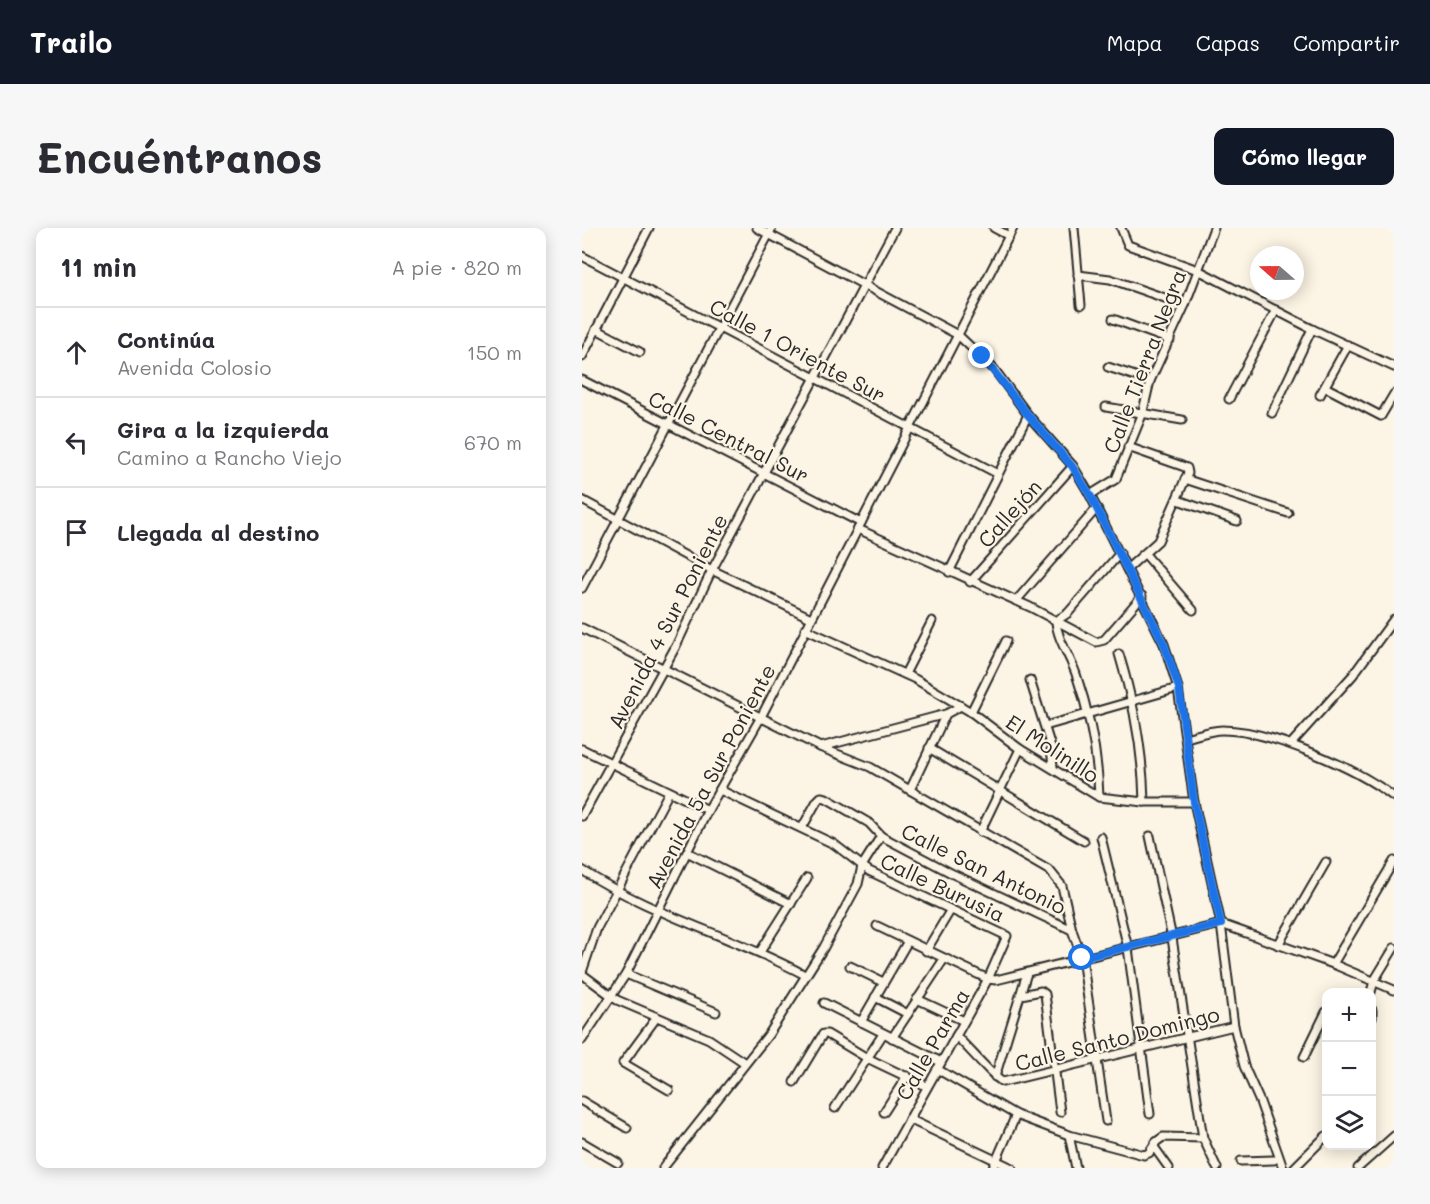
<!DOCTYPE html>
<html lang="es">
<head>
<meta charset="utf-8">
<style>
  body { margin:0; font-family:Mali,sans-serif; background:#f7f7f7; color:#2b2b33 }
  .controls { position:absolute; right:18px; bottom:18px; display:grid; overflow:hidden; border-radius:12px; box-shadow:0 3px 15px #0003 }
  .controls button { width:54px; height:54px; display:grid; place-items:center; padding:0; border:0; border-bottom:2px solid #e1e1e2; background:#fff; color:#2b2b33; font:30px sans-serif }
  .compass { position:absolute; left:668px; top:18px; width:54px; height:54px; border-radius:50%; background:#fff; box-shadow:0 3px 15px #0003; rotate:290deg }
  .stop { position:absolute; width:18px; height:18px; margin:-14px; border:4px solid #1a73e8; border-radius:50%; background:#fff }
  .stop.end { background:#1a73e8; border-color:#fff; box-shadow:0 2px 6px #0008 }
  .list { margin:0; padding:0; list-style:none }
  h2 { display:flex; justify-content:space-between; align-items:center; height:78px; margin:0; padding:0 24px; font-size:26px }
  h2 small { font-size:20px; font-weight:400; color:#7c7c81 }
  .list li { display:grid; grid-template-columns:39px 1fr auto; gap:18px; align-items:center; box-sizing:border-box; height:90px; padding:0 24px; border-top:2px solid #e1e1e2 }
  .list b { display:block; font-size:22px; white-space:nowrap }
  .list p { margin:0; font-size:20px; white-space:nowrap; color:#7c7c81 }
  .list em { font-size:20px; font-style:normal; color:#7c7c81 }
  .icon { flex:none; width:33px; height:33px; fill:none; stroke:currentColor; stroke-width:2; stroke-linecap:round; stroke-linejoin:round }
  .map { position:relative; flex:none; width:812px; height:940px; overflow:hidden; border-radius:12px }
  header { display:flex; align-items:center; gap:36px; box-sizing:border-box; height:84px; padding:0 30px; background:#111827; color:#fff }
  header strong { font-size:28px }
  nav { display:flex; gap:33px; margin-inline-start:auto; font-size:21px }
  .intro { display:flex; align-items:center; justify-content:space-between; box-sizing:border-box; height:144px; padding:0 36px }
  h1 { margin:0; font-size:42px }
  .button { padding:15px 27px; border-radius:12px; background:#111827; color:#fff; font-size:21px; font-weight:700 }
  main { display:flex; gap:36px; padding:0 36px }
  aside { flex:1; background:#fff; border-radius:12px; box-shadow:0 3px 15px #0003 }
  .map>svg:first-child { display:block }
  .lines { fill:none; stroke-linecap:round; stroke-linejoin:round }
  .minor-casing { stroke:#2b2b2b; stroke-width:11 }
  .minor { stroke:#fcf5e5; stroke-width:7 }
  .route { stroke:#1a73e8; stroke-width:8 }
  .labels { text-anchor:middle; dominant-baseline:central; stroke-width:4.5; stroke-linejoin:round; paint-order:stroke }
  .street-label { font-size:21px; fill:#2b2b2b; stroke:#fcf5e5 }
</style>
</head>
<body>
<header>
<strong>Trailo</strong>
<nav><a>Mapa</a><a>Capas</a><a>Compartir</a></nav>
</header>
<div class="intro"><h1>Encuéntranos</h1><a class="button">Cómo llegar</a></div>
<main>
<aside>
<h2>11 min<small>A pie · 820 m</small></h2>
<ul class="list">
<li><svg class="icon" aria-label="ahead" viewBox="0 0 24 24"><path d="M12 20V5M6 11l6-6 6 6"/></svg><div><b>Continúa</b><p>Avenida Colosio</p></div><em>150 m</em></li>
<li><svg class="icon" aria-label="left" viewBox="0 0 24 24"><path d="M17 20v-9H6M10 6l-5 5 5 5"/></svg><div><b>Gira a la izquierda</b><p>Camino a Rancho Viejo</p></div><em>670 m</em></li>
<li><svg class="icon" aria-label="arrive" viewBox="0 0 24 24"><path d="M6 21V4h12l-3 4 3 4H6"/></svg><div><b>Llegada al destino</b></div></li>
</ul>
</aside>
<div class="map">
<svg width="812" height="940" viewBox="0 0 812 940">
  <rect width="100%" height="100%" fill="#fcf5e5"/>
  <filter id="ink" filterUnits="userSpaceOnUse"><feTurbulence type="fractalNoise" baseFrequency=".0167" numOctaves="2"/><feDisplacementMap in="SourceGraphic" scale="12" xChannelSelector="R" yChannelSelector="G"/><feConvolveMatrix kernelMatrix="1 2 1 2 8 2 1 2 1" color-interpolation-filters="sRGB"/></filter>
  <g filter="url(#ink)">
    <g class="lines">
      <g class="minor-casing">
        <g id="minor">
          <polyline points="175,0 376,107 412,141 446,187 491,238 508,267 582,416 596,460 612,574 639,696 652,798 662,838 678,874 701,940"/>
          <polyline points="412,0 427,8"/>
          <polyline points="492,0 499,77"/>
          <polyline points="539,0 546,17 616,42 730,101 812,139"/>
          <polyline points="0,28 416,246"/>
          <polyline points="496,47 528,51 603,77"/>
          <polyline points="531,91 588,112"/>
          <polyline points="14,101 58,124"/>
          <polyline points="0,129 67,0"/>
          <polyline points="526,139 568,153"/>
          <polyline points="0,152 279,295"/>
          <polyline points="743,159 799,188 812,166"/>
          <polyline points="738,167 766,117"/>
          <polyline points="647,171 694,82"/>
          <polyline points="524,179 600,192"/>
          <polyline points="690,185 730,101"/>
          <polyline points="603,251 706,285"/>
          <polyline points="508,267 534,251 560,187 568,153 603,77 632,0"/>
          <polyline points="0,272 130,342 229,390"/>
          <polyline points="596,272 655,293"/>
          <polyline points="276,301 448,379 514,414 522,412 560,368"/>
          <polyline points="563,326 611,382"/>
          <polyline points="545,341 576,313 606,245 605,240 600,238 546,219"/>
          <polyline points="367,344 446,187"/>
          <polyline points="388,354 491,238"/>
          <polyline points="0,360 190,0"/>
          <polyline points="434,373 515,280"/>
          <path d="M474 393C475 411 488 428 494 446 508 487 516 525 517 569"/>
          <polyline points="474,393 486,385 538,325"/>
          <polyline points="0,400 240,520 288,539 468,643 480,658 490,702 500,730 524,893"/>
          <polyline points="223,401 333,451 389,484 438,521 517,569 562,574 612,574"/>
          <path d="M537 426C552 475 561 522 562 574"/>
          <polyline points="323,446 350,393"/>
          <polyline points="448,452 469,519 471,539"/>
          <polyline points="389,484 424,413"/>
          <polyline points="463,498 596,460"/>
          <path d="M604 510C615 507 629 502 640 502 688 502 774 540 812 569"/>
          <polyline points="709,516 771,447 812,391"/>
          <polyline points="239,519 364,486"/>
          <polyline points="347,520 502,613"/>
          <polyline points="0,521 126,582"/>
          <polyline points="138,562 252,616 287,643 425,708 406,751 300,940"/>
          <polyline points="328,562 364,486 379,478"/>
          <polyline points="0,588 94,418 130,342 313,0"/>
          <polyline points="220,600 235,573 239,569 244,570 287,595 299,608 371,646 490,702"/>
          <polyline points="398,604 438,521"/>
          <polyline points="568,608 590,710 621,910 635,940"/>
          <polyline points="519,609 546,720 568,886"/>
          <polyline points="107,625 209,676"/>
          <path d="M0 642C69 687 151 708 223 747"/>
          <polyline points="295,698 406,751 414,752 639,696 751,736 812,762"/>
          <polyline points="696,717 744,634"/>
          <polyline points="344,723 368,683"/>
          <polyline points="178,724 225,650"/>
          <polyline points="751,736 812,633"/>
          <polyline points="268,738 301,754"/>
          <polyline points="0,744 15,700 87,564"/>
          <polyline points="0,746 35,772 127,811 163,835"/>
          <polyline points="44,746 134,784"/>
          <polyline points="789,764 792,753 812,720"/>
          <polyline points="439,767 459,763 463,766 478,884"/>
          <polyline points="293,769 326,786"/>
          <polyline points="335,771 382,793"/>
          <polyline points="242,775 359,834"/>
          <polyline points="790,782 790,790"/>
          <polyline points="75,789 41,835 87,862"/>
          <polyline points="279,794 326,713"/>
          <path d="M374 808C384 817 414 852 421 854L652 798"/>
          <polyline points="310,810 362,731"/>
          <polyline points="0,812 44,746 126,582 179,489 431,0"/>
          <polyline points="722,829 744,784"/>
          <polyline points="355,841 434,887 487,907 494,940"/>
          <polyline points="413,849 445,745"/>
          <polyline points="212,854 241,806 245,806 285,830 344,858"/>
          <polyline points="0,873 45,900"/>
          <polyline points="253,880 301,806"/>
          <polyline points="302,884 325,848"/>
          <polyline points="327,891 430,940"/>
          <polyline points="487,907 562,927 567,925 574,914 581,909 621,910"/>
          <polyline points="0,914 36,935"/>
          <polyline points="572,919 587,940"/>
          <polyline points="659,933 692,932"/>
          <polyline points="81,940 187,806 242,719 276,656 280,638 299,608"/>
          <polyline points="411,940 434,887"/>
          <polyline points="712,940 744,908"/>
          <polyline points="776,940 812,908"/>
        </g>
      </g>
      <use href="#minor" class="minor"/>
    </g>
  </g>
  <g class="lines" filter="url(#ink)">
    <polyline class="route" points="400,128 446,187 490,238 508,267 582,416 597,460 612,574 639,696 500,730"/>
  </g>
  <g class="labels">
    <g class="street-label">
      <text transform="translate(216 122) rotate(28)">Calle 1 Oriente Sur</text>
      <text transform="translate(562 133) rotate(-69)">Calle Tierra Negra</text>
      <text transform="translate(147 208) rotate(27)">Calle Central Sur</text>
      <text transform="translate(427 285) rotate(-48)">Callejón</text>
      <text transform="translate(85 393) rotate(-63)">Avenida 4 Sur Poniente</text>
      <text transform="translate(471 520) rotate(33)">El Molinillo</text>
      <text transform="translate(128 548) rotate(-62)">Avenida 5a Sur Poniente</text>
      <text transform="translate(402 640) rotate(26)">Calle San Antonio</text>
      <text transform="translate(361 659) rotate(25)">Calle Burusia</text>
      <text transform="translate(535 810) rotate(-14)">Calle Santo Domingo</text>
      <text transform="translate(350 816) rotate(-60)">Calle Parma</text>
    </g>
  </g>
</svg>
<div class="controls">
<button>+</button>
<button>−</button>
<button><svg class="icon" aria-label="layers" viewBox="0 0 24 24"><path d="M12 4l9 5-9 5-9-5zM3 14l9 5 9-5"/></svg></button>
</div>
<svg class="compass" viewBox="-18 -18 36 36"><path d="M0-13l5 13h-10z" fill="#e53935"/><path d="M0 13l5-13h-10z" fill="#7c7c81"/></svg>
<div class="stop" style="left:500px;top:730px"></div>
<div class="stop end" style="left:400px;top:128px"></div>
</div>
</main>
</body>
</html>
